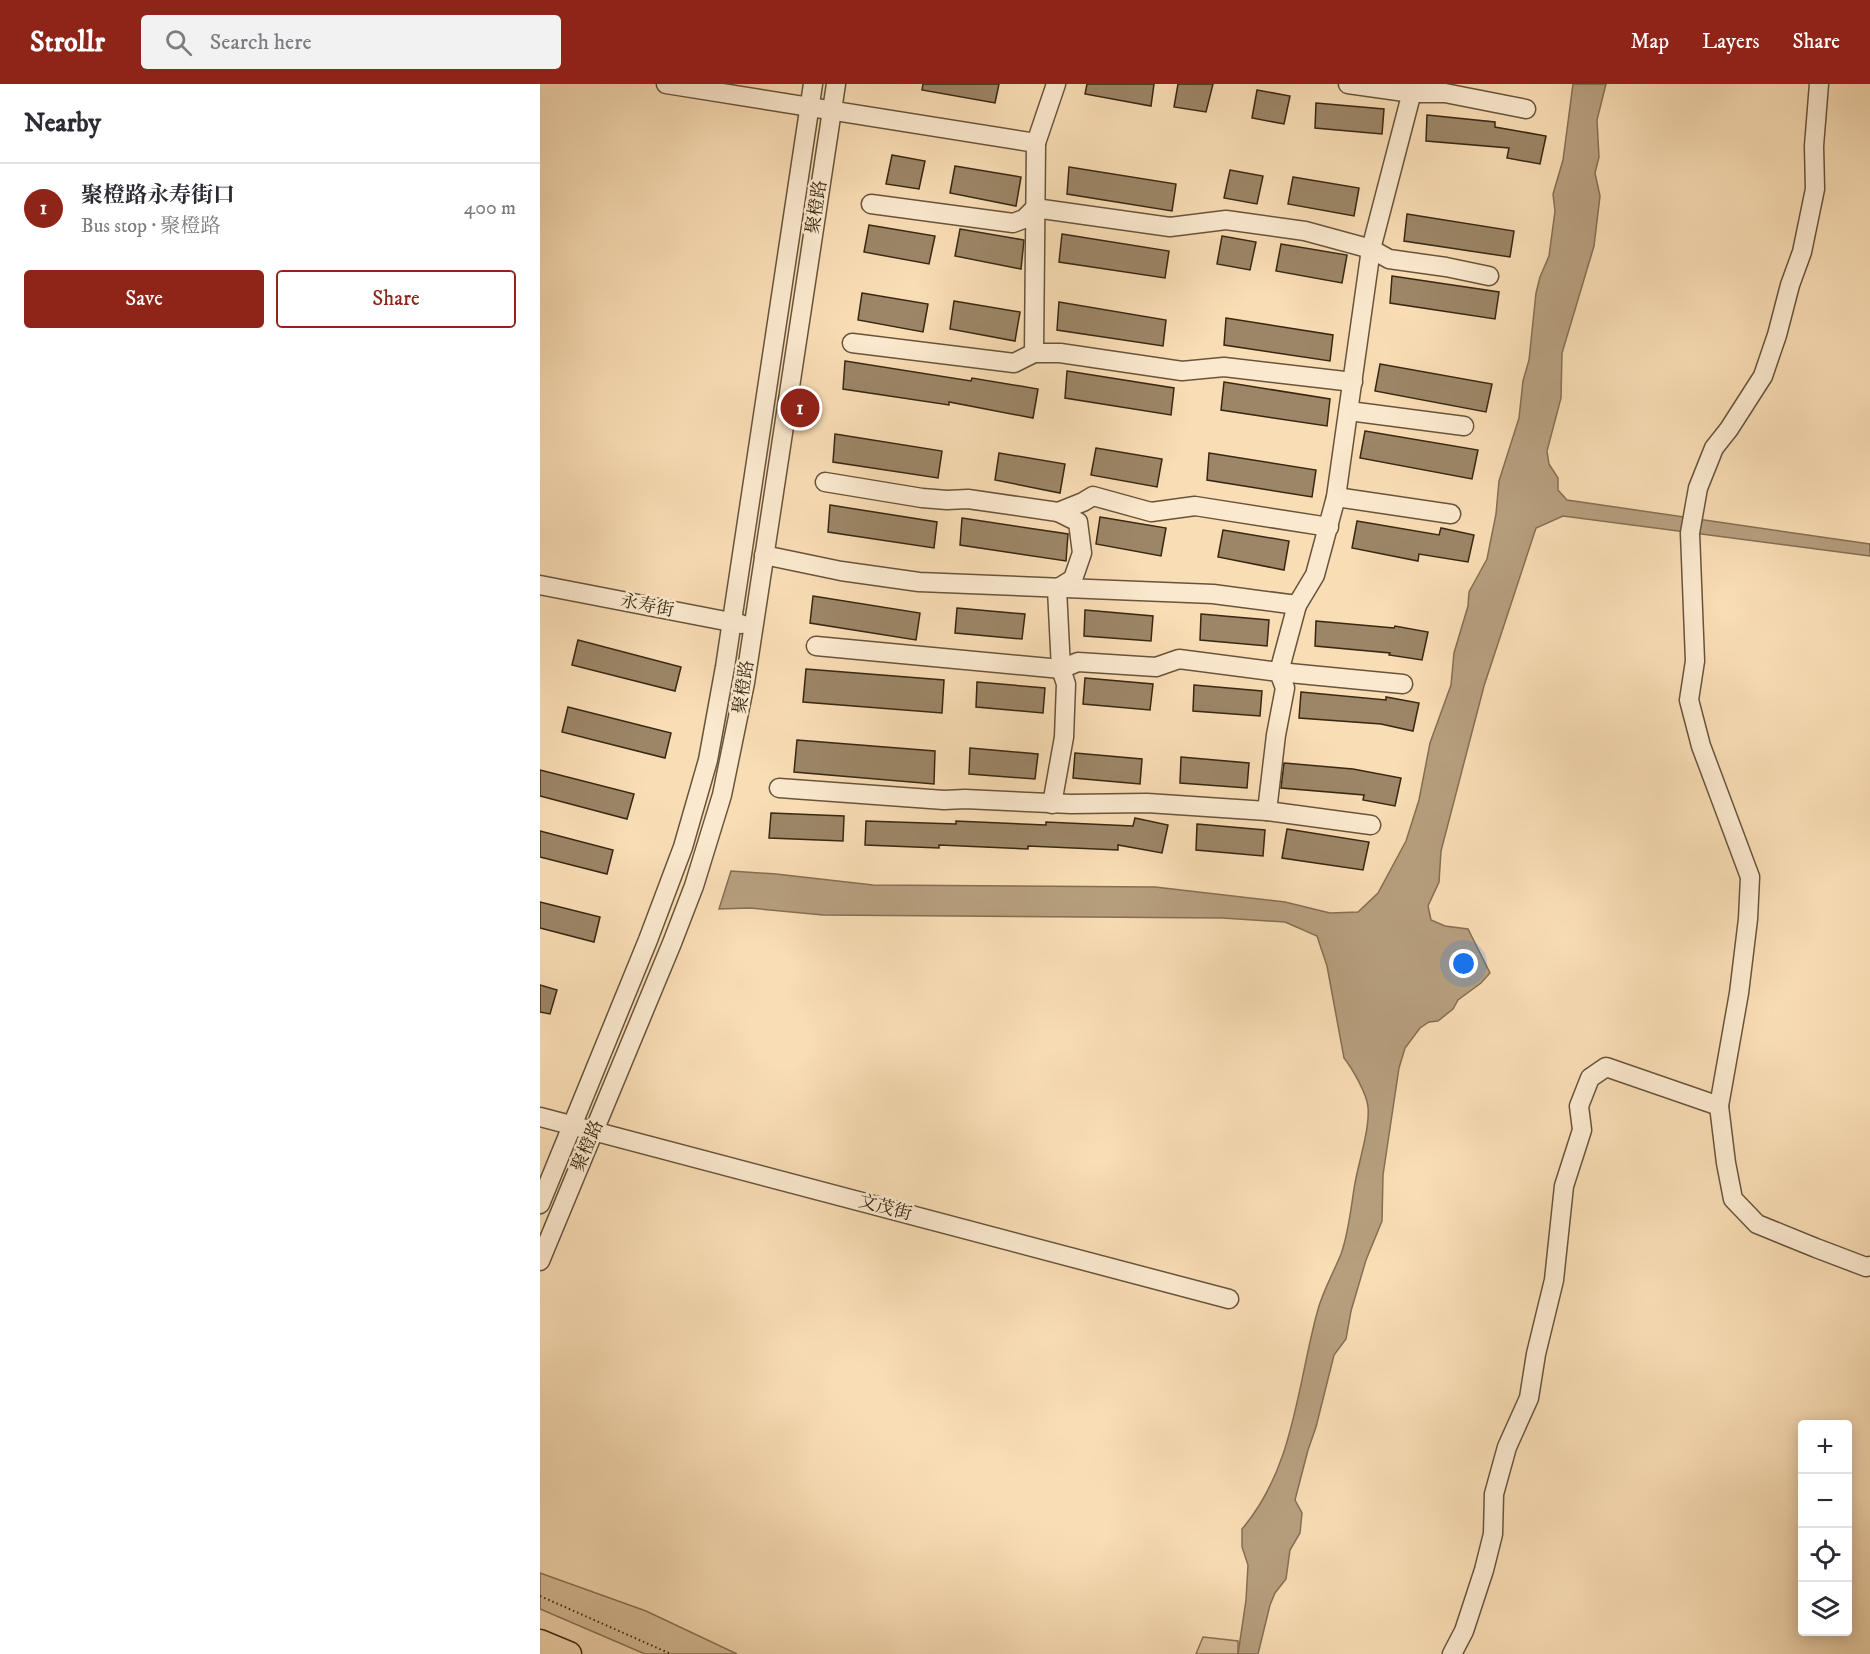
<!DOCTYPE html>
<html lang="en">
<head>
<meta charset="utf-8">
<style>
  body { margin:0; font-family:"IM FELL DW Pica","Noto Serif SC",serif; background:#f2f2f3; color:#2b2b33 }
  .controls { position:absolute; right:18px; bottom:18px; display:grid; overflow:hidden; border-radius:6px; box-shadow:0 3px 15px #0003 }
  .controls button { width:54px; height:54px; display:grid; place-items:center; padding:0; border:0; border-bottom:2px solid #e1e1e2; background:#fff; color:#2b2b33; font:30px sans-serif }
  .you { position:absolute; left:924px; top:880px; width:21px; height:21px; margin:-15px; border:4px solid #fff; border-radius:50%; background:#1a73e8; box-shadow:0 0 0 9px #1a73e833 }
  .badge { display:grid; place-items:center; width:39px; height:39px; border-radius:50%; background:#8f2418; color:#fff; font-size:20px; font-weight:700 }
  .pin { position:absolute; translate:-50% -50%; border:3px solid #fff; box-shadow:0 2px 6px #0006 }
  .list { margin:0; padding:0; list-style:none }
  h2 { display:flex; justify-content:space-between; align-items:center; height:78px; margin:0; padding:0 24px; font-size:26px }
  h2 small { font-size:20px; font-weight:400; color:#7c7c81 }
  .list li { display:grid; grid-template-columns:39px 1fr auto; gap:18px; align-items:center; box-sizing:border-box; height:90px; padding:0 24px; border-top:2px solid #e1e1e2 }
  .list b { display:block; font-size:22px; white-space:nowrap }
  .list p { margin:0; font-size:20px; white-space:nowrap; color:#7c7c81 }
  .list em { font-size:20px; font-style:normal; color:#7c7c81 }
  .actions { display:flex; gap:12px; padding:18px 24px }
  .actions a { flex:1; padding:14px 0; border:2px solid #8f2418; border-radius:6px; text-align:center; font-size:21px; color:#8f2418 }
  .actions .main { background:#8f2418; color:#fff }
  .icon { flex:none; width:33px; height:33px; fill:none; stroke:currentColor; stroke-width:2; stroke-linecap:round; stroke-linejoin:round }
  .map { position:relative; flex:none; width:1330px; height:1570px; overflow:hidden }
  header { display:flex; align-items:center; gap:36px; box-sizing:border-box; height:84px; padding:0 30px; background:#8f2418; color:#fff }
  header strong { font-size:28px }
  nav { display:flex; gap:33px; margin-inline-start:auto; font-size:21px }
  .search { width:420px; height:54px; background:#f2f2f3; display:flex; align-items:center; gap:15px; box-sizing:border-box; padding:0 21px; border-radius:6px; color:#7c7c81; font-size:22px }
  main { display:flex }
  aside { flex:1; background:#fff }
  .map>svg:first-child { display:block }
  .green { fill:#d8be99; stroke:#887256; stroke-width:1.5 }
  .water { fill:#b79f7e; stroke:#846f53; stroke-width:1.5 }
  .building { fill:#9c8667; stroke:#382712; stroke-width:1.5 }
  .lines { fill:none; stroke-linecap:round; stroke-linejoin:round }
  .minor-casing { stroke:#68543b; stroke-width:21 }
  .major-casing { stroke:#382712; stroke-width:27 }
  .path { stroke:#382712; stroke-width:2; stroke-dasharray:1.5 3; stroke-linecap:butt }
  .minor { stroke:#fbe9cf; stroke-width:18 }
  .major { stroke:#f9ddb5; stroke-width:24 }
  .labels { text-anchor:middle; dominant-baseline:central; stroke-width:5; stroke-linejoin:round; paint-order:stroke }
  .street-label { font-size:18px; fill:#382712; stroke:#fbe9cf }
</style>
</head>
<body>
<header>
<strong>Strollr</strong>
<div class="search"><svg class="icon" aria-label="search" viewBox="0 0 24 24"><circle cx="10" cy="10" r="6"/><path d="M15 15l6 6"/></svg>Search here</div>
<nav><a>Map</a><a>Layers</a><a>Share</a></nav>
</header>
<main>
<aside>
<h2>Nearby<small></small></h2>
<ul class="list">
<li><span class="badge">1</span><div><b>聚橙路永寿街口</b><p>Bus stop · 聚橙路</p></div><em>400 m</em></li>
</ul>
<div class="actions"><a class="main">Save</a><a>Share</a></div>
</aside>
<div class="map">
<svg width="1330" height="1570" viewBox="0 0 1330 1570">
  <rect width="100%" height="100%" fill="#f9ddb5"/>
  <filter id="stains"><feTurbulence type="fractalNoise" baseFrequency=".00333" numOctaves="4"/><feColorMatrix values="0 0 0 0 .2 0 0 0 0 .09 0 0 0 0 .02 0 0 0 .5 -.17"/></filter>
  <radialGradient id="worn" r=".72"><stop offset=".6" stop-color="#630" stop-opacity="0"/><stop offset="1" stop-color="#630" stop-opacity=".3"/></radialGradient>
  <g class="green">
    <polygon points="0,1489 106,1527 197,1570 105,1570 0,1525"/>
    <polygon points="663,1553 698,1557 698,1570 656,1570"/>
  </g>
  <path class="water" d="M1033 0H1066L1057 36 1059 73 1055 89 1060 112 1054 162 1022 269 1021 314 1007 367 1009 380 1018 394V406L1027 416 1330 460V472L1023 432 996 444 944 602 901 767 899 798 888 822 891 836 905 842 928 845 950 889 941 899 918 916 913 925 898 937 889 938 880 944 865 964 859 984 843 1091 842 1137 826 1176 811 1227 806 1255 794 1271 776 1343 768 1366 755 1416 762 1429 760 1449 750 1466 746 1495 735 1509 730 1521 718 1570H698L706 1516 708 1481 702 1463V1445C754 1384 757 1303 777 1229 782 1208 793 1190 801 1170 809 1148 811 1122 815 1099 819 1077 830 1044 828 1023 827 1010 812 984 804 974L787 882 777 852 745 838 682 834 283 831 210 824 179 825 191 787 236 790 333 801 615 803 745 818 790 829 818 828 838 809 866 757 879 716 890 659 911 601 914 569 928 522 929 508 947 475 956 430 959 397 979 334 983 297 989 276 996 209 1000 193 1009 172 1015 127 1013 110 1023 76Z"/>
  <g class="building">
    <polygon points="383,0 459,0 455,19 382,6"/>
    <polygon points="547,0 614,0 611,22 545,10"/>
    <polygon points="638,0 673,0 666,28 634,23"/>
    <polygon points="717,6 750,12 744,40 712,34"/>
    <polygon points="776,19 844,25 842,50 775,44"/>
    <polygon points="887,31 955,38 955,43 1006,52 1000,80 967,74 969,64 886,57"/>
    <polygon points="352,71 385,77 379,105 346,100"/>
    <polygon points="415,82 481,93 476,122 410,109"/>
    <polygon points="529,83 636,100 632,127 527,110"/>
    <polygon points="690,86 723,92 717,120 684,114"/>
    <polygon points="753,93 819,104 814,132 748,120"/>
    <polygon points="867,130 974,147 970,173 864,157"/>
    <polygon points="329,141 395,152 389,180 324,168"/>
    <polygon points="420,145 484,156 481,185 415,172"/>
    <polygon points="522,150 629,167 625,194 519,178"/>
    <polygon points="682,152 716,158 710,186 677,180"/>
    <polygon points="741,160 807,171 802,199 736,187"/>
    <polygon points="852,192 959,208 955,235 850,219"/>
    <polygon points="322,209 388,220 383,248 318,236"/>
    <polygon points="414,217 480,228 475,257 410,245"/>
    <polygon points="519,218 626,236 623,262 517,246"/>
    <polygon points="686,234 793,251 790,277 684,261"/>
    <polygon points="305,277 431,297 432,294 498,305 493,334 409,318 409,321 303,305"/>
    <polygon points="840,280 952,300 946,328 835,307"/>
    <polygon points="527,287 634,304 631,331 525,314"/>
    <polygon points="684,298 790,315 787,342 681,326"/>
    <polygon points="825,347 938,366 932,395 820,374"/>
    <polygon points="295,350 402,367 398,394 293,378"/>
    <polygon points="556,364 622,375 617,403 551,391"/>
    <polygon points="459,369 525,380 520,409 455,396"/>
    <polygon points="669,369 776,386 772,413 667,396"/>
    <polygon points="290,421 397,438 394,464 288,448"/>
    <polygon points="560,433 626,444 621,472 556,460"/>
    <polygon points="422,434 528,450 526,477 420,461"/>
    <polygon points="817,437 899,451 901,444 934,451 928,478 879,470 878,477 812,464"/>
    <polygon points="683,446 749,457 744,486 678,473"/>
    <polygon points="273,512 380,529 376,556 270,539"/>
    <polygon points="417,524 485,530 482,555 415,549"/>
    <polygon points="545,526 613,532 611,557 544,552"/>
    <polygon points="661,530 729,536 727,562 660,556"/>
    <polygon points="776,537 854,544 855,542 888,548 882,576 849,571 850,569 775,562"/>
    <polygon points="38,556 141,583 135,607 32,581"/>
    <polygon points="266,585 404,596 402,629 263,618"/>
    <polygon points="545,594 613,600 610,626 543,620"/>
    <polygon points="437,598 505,604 503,629 436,623"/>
    <polygon points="654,601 722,607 720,632 653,627"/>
    <polygon points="761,608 846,616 846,613 879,619 873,647 841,640 759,634"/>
    <polygon points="28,623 131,649 125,674 22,648"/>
    <polygon points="257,656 395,667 394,700 254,688"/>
    <polygon points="430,664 498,670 495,695 429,690"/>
    <polygon points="535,669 602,675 600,700 533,694"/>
    <polygon points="641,673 709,679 707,704 640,699"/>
    <polygon points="744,679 813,685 861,694 855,722 823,716 824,711 741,704"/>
    <polygon points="0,686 94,710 87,735 0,712"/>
    <polygon points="231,729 304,732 303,757 229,754"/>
    <polygon points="595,734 628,741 622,769 578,761 578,766 488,762 488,765 399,761 399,764 325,761 326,737 416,740 416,737 506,741 506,738 593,742"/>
    <polygon points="657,740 725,746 723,772 656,766"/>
    <polygon points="747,745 829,758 823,786 742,774"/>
    <polygon points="0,747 73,766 67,790 0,773"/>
    <polygon points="0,818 60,833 54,858 0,844"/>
    <polygon points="0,901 17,906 10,930 0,928"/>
  </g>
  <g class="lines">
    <g class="minor-casing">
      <g id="minor">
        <polyline points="126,0 496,59 516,0"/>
        <polyline points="808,0 872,9 905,9 986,25"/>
        <polyline points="1279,0 1274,62 1275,105 1262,168 1250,201 1237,251 1223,292 1189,345 1174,364 1158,404 1150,449 1155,577 1149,616 1161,662 1210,793 1208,835 1199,909 1179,1022 1186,1079 1193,1115 1217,1140 1276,1164 1326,1183 1330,1182"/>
        <polyline points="331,120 473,139 484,135 495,124 630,143 686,136 765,147 831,165 849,175 906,183 949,192"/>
        <polyline points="312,259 474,279 494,269 520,269 642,287 684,283 813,298"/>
        <polyline points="494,269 496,59"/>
        <polyline points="809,327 924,342"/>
        <polyline points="285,398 382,414 407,416 428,415 518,428 543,418 553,412 611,428 655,422 789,443"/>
        <polyline points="796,413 911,430"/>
        <polyline points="224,471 301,487 379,498 673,510 757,521 775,491 796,413 831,165 874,0"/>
        <polyline points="0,501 201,540"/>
        <polyline points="276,562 521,585 538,578 616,583 639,575 739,588 863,600"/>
        <polyline points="239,704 404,716 425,715 531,720 607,719 727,727 831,741"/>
        <polyline points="512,720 524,653 526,600 521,585 517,505 533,495 542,469 538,438 518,428"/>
        <polyline points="727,727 736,651 745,604 739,588 757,521"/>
        <polyline points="0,1033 689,1215"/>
        <polyline points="0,1120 108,856 143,763 168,676 185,583 273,0"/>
        <polyline points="0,1177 132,859 154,802 182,711 205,599 296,0"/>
        <polyline points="912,1570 924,1547 944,1486 953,1450 954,1410 967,1363 989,1314 996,1270 1014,1196 1024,1102 1042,1046 1039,1022 1050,994 1066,983 1179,1022"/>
      </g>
    </g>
    <g class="major-casing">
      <polyline id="major" points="0,1558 29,1570"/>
    </g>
    <polyline class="path" points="0,1512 131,1570"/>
    <use href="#minor" class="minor"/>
    <use href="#major" class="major"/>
  </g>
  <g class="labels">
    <g class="street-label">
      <text transform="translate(277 123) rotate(-81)">聚橙路</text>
      <text transform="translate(107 522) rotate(11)">永寿街</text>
      <text transform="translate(204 603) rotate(-81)">聚橙路</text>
      <text transform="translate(48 1062) rotate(-67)">聚橙路</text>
      <text transform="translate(345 1124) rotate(15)">文茂街</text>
    </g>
  </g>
  <rect width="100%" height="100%" filter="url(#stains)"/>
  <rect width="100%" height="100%" fill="url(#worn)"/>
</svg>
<div class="controls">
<button>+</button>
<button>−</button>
<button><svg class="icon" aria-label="locate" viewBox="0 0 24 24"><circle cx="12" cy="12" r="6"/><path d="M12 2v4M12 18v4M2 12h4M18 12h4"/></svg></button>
<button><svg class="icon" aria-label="layers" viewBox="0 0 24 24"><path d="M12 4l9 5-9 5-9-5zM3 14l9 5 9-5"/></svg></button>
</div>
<div class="you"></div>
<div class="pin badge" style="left:260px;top:324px">1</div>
</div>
</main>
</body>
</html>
